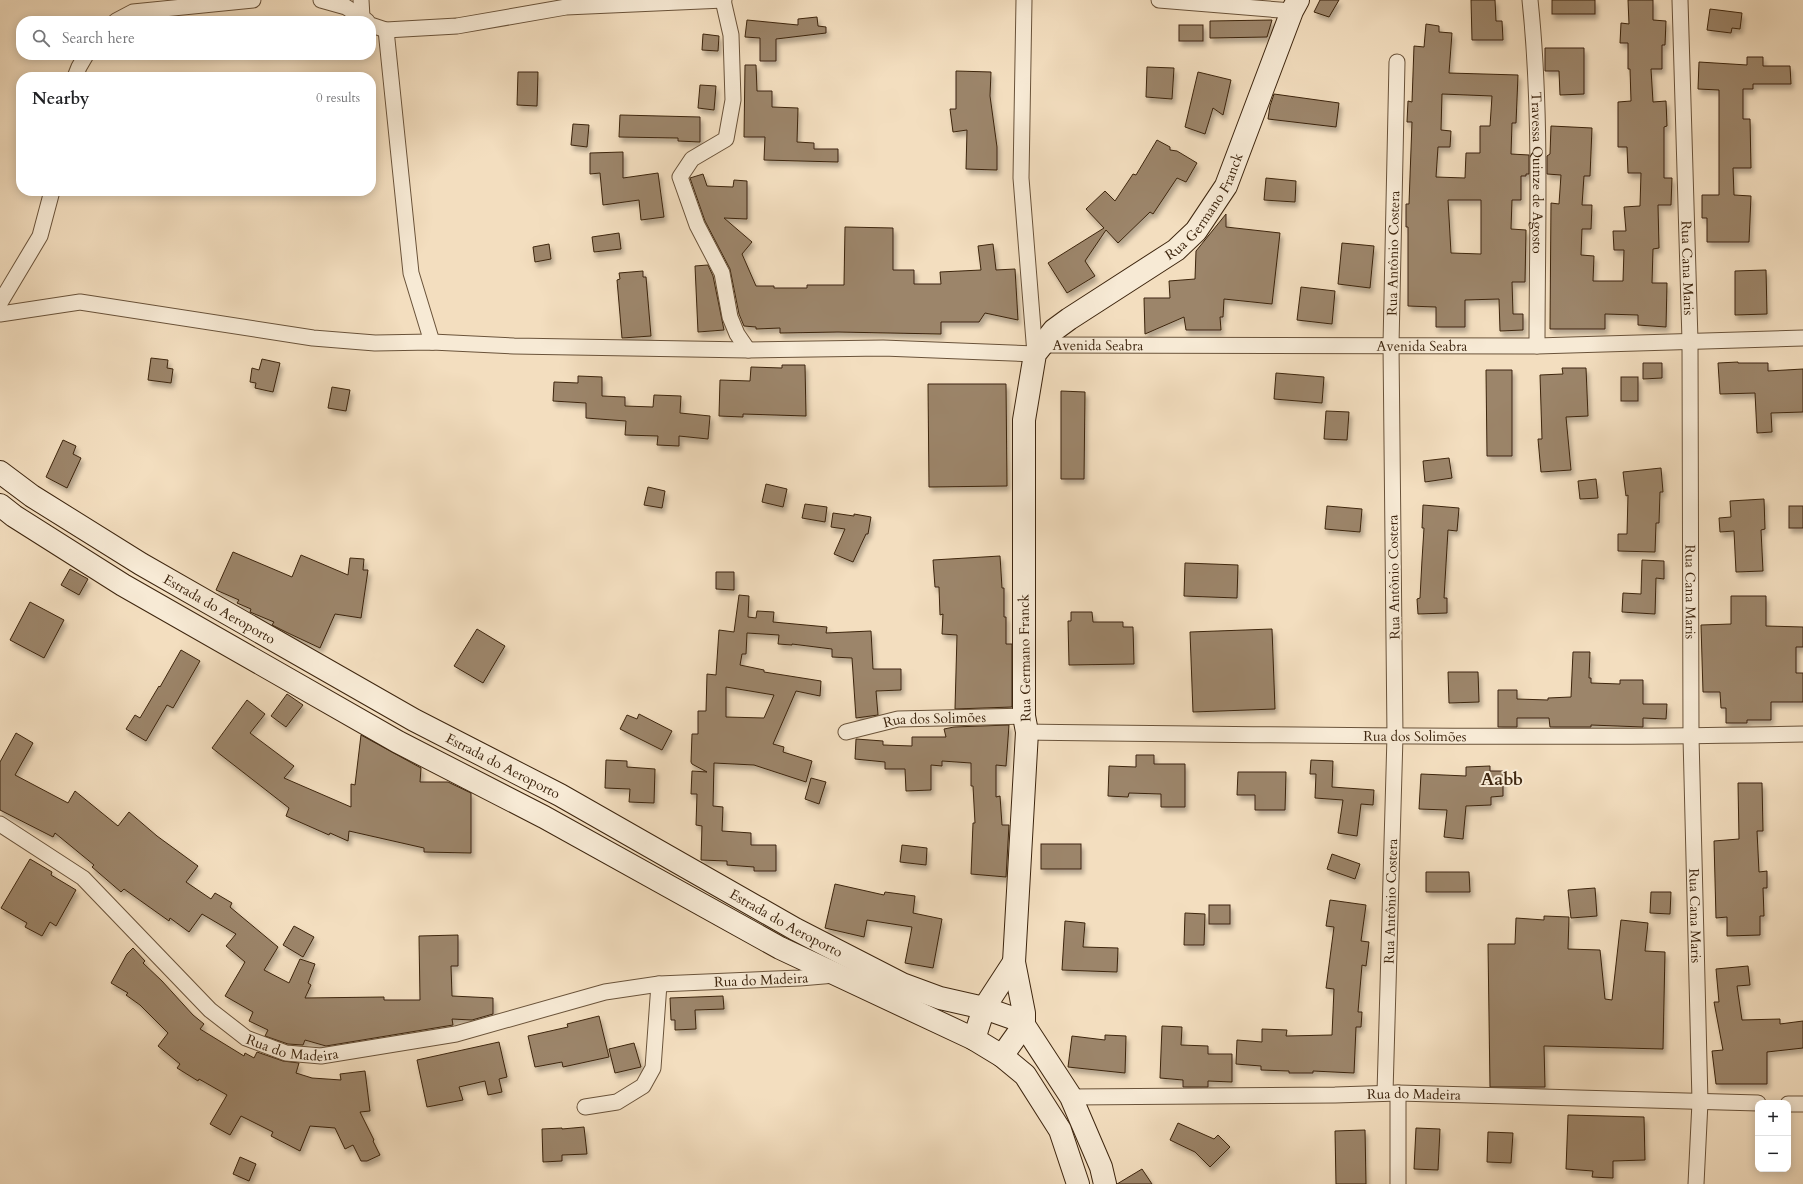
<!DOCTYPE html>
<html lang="en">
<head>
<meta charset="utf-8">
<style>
  body { margin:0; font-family:Cardo,serif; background:#f6f6f6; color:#202124 }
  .controls { position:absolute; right:12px; bottom:12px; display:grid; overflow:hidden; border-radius:8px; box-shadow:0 2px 10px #0003 }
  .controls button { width:36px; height:36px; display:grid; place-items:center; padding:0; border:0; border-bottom:1px solid #e0e0e0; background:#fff; color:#202124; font:20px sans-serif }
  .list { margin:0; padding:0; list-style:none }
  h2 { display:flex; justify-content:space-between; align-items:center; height:52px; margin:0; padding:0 16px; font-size:17px }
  h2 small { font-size:13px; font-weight:400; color:#757577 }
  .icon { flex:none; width:22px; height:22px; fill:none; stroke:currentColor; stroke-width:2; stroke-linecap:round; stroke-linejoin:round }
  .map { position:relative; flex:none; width:1803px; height:1184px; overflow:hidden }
  .search { position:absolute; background:#fff; box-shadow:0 2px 10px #0003; left:16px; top:16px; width:360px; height:44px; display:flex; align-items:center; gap:10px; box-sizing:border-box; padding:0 14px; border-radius:16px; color:#757577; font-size:15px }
  .panel { position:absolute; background:#fff; box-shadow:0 2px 10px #0003; left:16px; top:72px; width:360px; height:124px; border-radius:16px }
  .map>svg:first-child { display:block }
  .building { fill:#9c856a; stroke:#3d250e; fill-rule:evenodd; filter:url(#shadow) }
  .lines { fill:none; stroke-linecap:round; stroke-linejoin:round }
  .street-casing { stroke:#6a533a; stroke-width:17 }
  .secondary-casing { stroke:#3d250e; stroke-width:24 }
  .street { stroke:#f7ead5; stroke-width:15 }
  .secondary { stroke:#f7ead5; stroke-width:22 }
  .labels { text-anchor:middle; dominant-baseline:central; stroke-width:4; stroke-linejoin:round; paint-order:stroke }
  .street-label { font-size:14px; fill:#3d250e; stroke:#f7ead5 }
  .district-label { font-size:18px; font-weight:bold; fill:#3d250e; stroke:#f7ead5 }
</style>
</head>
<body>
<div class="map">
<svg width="1803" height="1184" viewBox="0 0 1803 1184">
  <defs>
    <filter id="shadow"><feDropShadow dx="2.5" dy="4.5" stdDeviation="2" flood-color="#0004"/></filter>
  </defs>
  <rect width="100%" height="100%" fill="#f3debf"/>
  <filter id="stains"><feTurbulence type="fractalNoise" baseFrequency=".005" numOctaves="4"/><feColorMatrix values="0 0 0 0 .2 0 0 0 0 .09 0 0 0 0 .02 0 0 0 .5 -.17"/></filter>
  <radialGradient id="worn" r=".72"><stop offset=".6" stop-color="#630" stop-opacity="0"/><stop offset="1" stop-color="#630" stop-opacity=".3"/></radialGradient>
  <g class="building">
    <polygon points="1320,0 1339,0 1329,17 1314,12"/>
    <polygon points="1471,0 1495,0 1496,21 1502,21 1503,40 1472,40"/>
    <rect x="1552" y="0" width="43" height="14"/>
    <polygon points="1628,0 1653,0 1653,20 1666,21 1665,45 1662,45 1662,69 1651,69 1653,102 1666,101 1667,126 1664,127 1664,178 1672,178 1671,205 1658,205 1659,248 1653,249 1652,283 1667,283 1666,327 1638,325 1638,315 1605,314 1605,329 1550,329 1551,203 1559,204 1561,175 1547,174 1547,156 1550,154 1551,126 1592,128 1590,176 1584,176 1582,205 1592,205 1591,229 1582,229 1581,255 1594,256 1593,281 1623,281 1624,250 1614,250 1613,231 1626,231 1624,207 1640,206 1641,173 1628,173 1627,147 1618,147 1618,102 1631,101 1630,69 1628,69 1628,43 1620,43 1621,23 1629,24"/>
    <polygon points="1710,9 1742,13 1740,29 1732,28 1731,33 1707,30"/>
    <polygon points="817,17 818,26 826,27 826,33 776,39 776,61 760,61 760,38 745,37 747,20 798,25 798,19"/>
    <polygon points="1272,20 1267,37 1210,38 1210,21"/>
    <path d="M1426 24 1439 26V32L1452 33 1449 73 1518 75 1516 123H1512L1511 154 1529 155V174H1526V176H1521V200H1512L1511 229 1526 230 1525 282H1512L1513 314H1523V330L1500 331 1499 299 1465 300V327H1436V307L1408 306V227H1406V204H1409L1412 122H1407L1408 101 1412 102 1414 46 1424 47ZM1442 94 1492 96 1490 126H1480V153H1466L1465 178 1436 177 1438 147H1450L1451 131 1441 130ZM1448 200H1481V254L1451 253Z"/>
    <rect x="1179" y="25" width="24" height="16"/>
    <polygon points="703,34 719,36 718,51 702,50"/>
    <polygon points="1545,48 1584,48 1584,94 1560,95 1559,71 1545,71"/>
    <polygon points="1747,57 1763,57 1763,66 1790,66 1791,84 1753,84 1753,89 1743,89 1743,119 1750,119 1751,168 1733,168 1734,195 1751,196 1749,242 1707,242 1707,218 1702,218 1702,195 1719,195 1719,90 1698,89 1699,62 1747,65"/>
    <polygon points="745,65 756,65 757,91 772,91 772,107 798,108 797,142 814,143 814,149 838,149 838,162 764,160 765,137 744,137"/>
    <polygon points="1147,67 1174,68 1172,99 1146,97"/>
    <polygon points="956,71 991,72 990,96 997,147 997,170 966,169 967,130 953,132 950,109 956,109"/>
    <polygon points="518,72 538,72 537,106 517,105"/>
    <polygon points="1198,72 1231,80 1223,115 1213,108 1205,134 1185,127"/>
    <polygon points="700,85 716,86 714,110 698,108"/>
    <polygon points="1274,94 1339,103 1336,127 1268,119 1270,106"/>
    <polygon points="620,115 700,117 700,142 678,141 678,138 619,137"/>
    <polygon points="573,124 589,125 587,147 571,145"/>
    <polygon points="1157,140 1170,147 1170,150 1177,151 1197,163 1186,182 1177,178 1153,214 1150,212 1118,243 1106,230 1085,261 1095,276 1067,293 1048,263 1104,228 1086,209 1105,191 1115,201 1133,174 1136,175"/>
    <polygon points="623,152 623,178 658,173 664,217 641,220 639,200 603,205 600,173 590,174 590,153"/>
    <polygon points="703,174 707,186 733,187 734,180 747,181 747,219 724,218 752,242 742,254 756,286 774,286 774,288 807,288 807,285 844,285 845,227 893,228 893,270 914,270 914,284 941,284 940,272 981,270 978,246 993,244 996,270 1015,269 1018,320 985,313 979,322 941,322 941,334 838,332 780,333 780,328 756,329 756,327 744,326 739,314 730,269 705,221 690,178"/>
    <polygon points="1266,178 1296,181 1295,202 1264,200"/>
    <polygon points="1226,214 1226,227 1280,233 1272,304 1224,299 1223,317 1220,317 1221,330 1186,330 1184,317 1145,334 1144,298 1170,298 1169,281 1195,279 1196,251"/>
    <polygon points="619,233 621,249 594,252 592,237"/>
    <polygon points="1342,243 1374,246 1370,288 1338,284"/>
    <polygon points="549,244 551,259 535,262 533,247"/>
    <polygon points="708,265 713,276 724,330 698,332 695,266"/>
    <polygon points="1766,270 1767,314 1735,315 1735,271"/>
    <polygon points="643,271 643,277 646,277 651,336 622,338 617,280 620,279 619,273"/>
    <polygon points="1301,287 1335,291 1332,324 1297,320"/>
    <polygon points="151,358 168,360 167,368 173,369 171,383 148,380"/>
    <polygon points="262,359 280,363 273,392 255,388 256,383 250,382 252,368 259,370"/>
    <polygon points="1738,362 1738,363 1768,363 1768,371 1803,369 1803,412 1771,413 1772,432 1757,433 1755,393 1720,394 1718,363"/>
    <polygon points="1643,363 1662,363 1662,378 1643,379"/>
    <polygon points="782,365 805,365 806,416 743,414 743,417 719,416 720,380 750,381 751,367 782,368"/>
    <polygon points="1562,368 1586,368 1588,416 1566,417 1571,470 1541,472 1538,439 1542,439 1540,375 1563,374"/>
    <polygon points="1486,370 1512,370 1512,456 1487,456"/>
    <polygon points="1276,373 1324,377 1322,403 1274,399"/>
    <polygon points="578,376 602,377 602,396 625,397 625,406 653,407 654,395 681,396 680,413 710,416 708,439 679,436 679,446 657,445 658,436 625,435 626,421 586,418 586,403 553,401 554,382 578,383"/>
    <rect x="1621" y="377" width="17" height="24"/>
    <polygon points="928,384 1006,384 1007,486 929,487"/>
    <polygon points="332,387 350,390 346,411 328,408"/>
    <polygon points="1061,391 1085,392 1084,479 1061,479"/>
    <polygon points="1326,411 1349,412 1347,440 1324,439"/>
    <polygon points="63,440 76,446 73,454 81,458 67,488 46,477"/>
    <polygon points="1449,458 1452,478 1425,482 1423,461"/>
    <polygon points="1661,468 1663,492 1660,492 1659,523 1656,523 1655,552 1618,551 1618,534 1627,534 1628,495 1626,496 1623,472"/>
    <polygon points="1596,479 1598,498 1580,499 1578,481"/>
    <polygon points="766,484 787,489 783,507 762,502"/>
    <polygon points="648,487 665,491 662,508 644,505"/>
    <polygon points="1764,499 1765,529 1761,530 1763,571 1736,572 1734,531 1720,532 1719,518 1731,517 1730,501"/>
    <polygon points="805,504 827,507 825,522 802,518"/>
    <polygon points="1423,505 1459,508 1457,531 1448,530 1444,598 1447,598 1447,613 1418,614 1417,599 1420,598 1422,560 1424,528 1422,528"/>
    <polygon points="1327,506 1362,509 1360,532 1325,529"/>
    <rect x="1789" y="506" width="14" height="22"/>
    <polygon points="833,513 854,516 854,514 871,517 868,534 866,534 853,562 834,554 845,529 831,527"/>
    <polygon points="233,552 292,577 301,555 348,575 350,558 364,559 363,570 368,570 361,618 335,614 320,648 288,633 272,625 274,622 250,612 251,609 237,603 239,600 216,590"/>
    <polygon points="1000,556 1002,588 1004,588 1004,617 1006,617 1006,644 1012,644 1012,707 955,709 957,635 942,634 943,614 940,615 939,587 935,587 933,560"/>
    <polygon points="1642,560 1664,561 1664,579 1656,578 1655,614 1622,612 1623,593 1641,594"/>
    <polygon points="1185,563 1238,565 1237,598 1184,596"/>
    <polygon points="70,569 88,579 79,595 61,585"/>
    <polygon points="716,572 734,572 734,590 716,589"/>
    <path d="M739 595 749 596 748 617 756 618 757 611 774 612 773 622 827 627 826 633 871 631 873 669H901V690L876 691 878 715 856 718 852 658 832 657V649L792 644V645L778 644 779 635 747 633 746 654H742L740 665 764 670V672L821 681 820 696 796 691 773 744 784 747 783 752 812 761 806 782 754 765 714 763 713 806 723 807 722 831 751 833V845H776V871H754V867L727 865V861L701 860 702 826 696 825 697 794H691L692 771 707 772 692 764 691 762 692 734H698V711H706L707 674 716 675 719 630 734 632ZM726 687 774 695 764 718 726 717Z"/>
    <polygon points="1731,596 1766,596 1766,626 1803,627 1803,647 1796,647 1796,673 1803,673 1803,702 1771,702 1771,720 1747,720 1747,723 1726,723 1726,708 1721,708 1720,692 1703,692 1701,625 1731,624"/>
    <polygon points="30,602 64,620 44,658 10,640"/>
    <polygon points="1071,612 1092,612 1093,622 1123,622 1123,627 1133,627 1134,664 1069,665 1068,621 1071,621"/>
    <polygon points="477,629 505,646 483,683 454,666"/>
    <polygon points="1272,629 1275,709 1193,712 1190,632"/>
    <polygon points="181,650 200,661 173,708 167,705 146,741 126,729 135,715 140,718 159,686 160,687"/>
    <polygon points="1573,652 1590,652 1589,678 1591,678 1591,683 1620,684 1620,680 1643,680 1643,704 1667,704 1666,719 1643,718 1643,727 1591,725 1591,727 1550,727 1549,718 1517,718 1517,727 1498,727 1498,690 1517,690 1517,699 1548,700 1548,698 1571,697"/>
    <polygon points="1448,672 1478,672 1479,702 1449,703"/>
    <polygon points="287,694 303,705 286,727 271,716"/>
    <polygon points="247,700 265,714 250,733 294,766 284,778 351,807 351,784 355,785 361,735 421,768 420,782 448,782 471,793 471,853 424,852 424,848 349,831 348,841 330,833 329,835 286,816 289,808 212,748"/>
    <polygon points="639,714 672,731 662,750 620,729 627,715 637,719"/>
    <polygon points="1009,725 1006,766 996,765 996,797 1000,796 1002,825 1009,825 1006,877 971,874 973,823 975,823 973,786 971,786 971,763 942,761 942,766 931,765 931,790 906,791 905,769 885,769 885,762 855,759 856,739 883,741 883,745 912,746 912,737 946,737 944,729 954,727"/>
    <polygon points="16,733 33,743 15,775 68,803 75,791 118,826 129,812 157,836 198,866 186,882 211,899 215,893 232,903 230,907 278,947 264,970 289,983 300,959 315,964 308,983 311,985 305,998 384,997 384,1000 420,1000 419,936 458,935 458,966 451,966 452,996 493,998 493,1014 472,1020 452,1019 453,1025 326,1046 305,1040 303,1045 288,1044 265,1036 268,1030 249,1021 253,1012 225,996 245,962 226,946 236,934 202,914 189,932 170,918 169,921 124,889 121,892 92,867 94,865 55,833 53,837 0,810 0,762"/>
    <polygon points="1136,755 1154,755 1154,764 1185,764 1185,807 1161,807 1161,794 1129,793 1128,797 1108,796 1109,766 1136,767"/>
    <polygon points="606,760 627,761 627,767 655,769 654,803 629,802 630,789 605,788"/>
    <polygon points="1311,760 1333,761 1332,787 1374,790 1373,805 1361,804 1357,836 1338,833 1343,800 1315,798 1316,774 1310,774"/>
    <polygon points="1490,766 1490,771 1503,771 1503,796 1491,797 1491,805 1466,806 1463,839 1444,837 1447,810 1419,809 1421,774 1466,776 1466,767"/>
    <polygon points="1238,772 1286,772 1285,810 1255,810 1255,795 1237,795"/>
    <polygon points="811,778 826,782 819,804 805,799"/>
    <polygon points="1738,783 1762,783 1763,831 1757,831 1759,872 1767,871 1767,888 1763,888 1764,916 1760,916 1760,935 1727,936 1727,917 1716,918 1714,841 1739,839"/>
    <rect x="1041" y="844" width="40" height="25"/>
    <polygon points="902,845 927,848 926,865 900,862"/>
    <polygon points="1332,854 1360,864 1355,879 1327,869"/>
    <polygon points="30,859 52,872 51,875 76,890 56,926 50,922 42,936 25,927 27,923 1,908"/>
    <polygon points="1426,872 1469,872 1470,892 1426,892"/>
    <polygon points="835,884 884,895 885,892 915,896 913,913 942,919 933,968 905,963 912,927 867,920 864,937 825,928"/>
    <polygon points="1595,888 1597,916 1571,918 1568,890"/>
    <polygon points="1651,892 1671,892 1670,914 1650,913"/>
    <polygon points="1330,900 1366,905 1361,941 1369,942 1366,966 1362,965 1358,1012 1362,1012 1361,1027 1356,1027 1354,1073 1313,1071 1313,1073 1289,1073 1289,1071 1261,1070 1261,1066 1236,1064 1237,1040 1262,1042 1262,1029 1287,1030 1286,1036 1332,1035 1334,989 1326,988 1334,927 1326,926"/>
    <rect x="1209" y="905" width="21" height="19"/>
    <polygon points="1185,913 1205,914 1204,945 1184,945"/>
    <polygon points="1544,916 1569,917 1568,949 1600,950 1605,999 1612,1000 1621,920 1648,923 1645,951 1665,952 1663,1049 1544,1046 1545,1087 1490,1087 1488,944 1515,944 1516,918 1544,920"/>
    <polygon points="1065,921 1085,923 1083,947 1118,948 1117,972 1062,970"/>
    <polygon points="294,926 314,937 303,957 283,945"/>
    <polygon points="133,948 145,961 143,963 162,981 193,1015 204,1024 200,1029 244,1056 245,1053 254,1058 257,1052 283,1061 299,1063 296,1073 312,1078 341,1080 340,1074 365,1071 370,1111 360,1112 374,1140 373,1141 380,1155 367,1161 361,1161 353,1145 345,1149 335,1128 310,1126 300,1151 271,1136 273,1132 241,1116 230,1135 210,1124 227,1095 199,1079 198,1081 177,1068 180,1064 158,1046 168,1033 140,1005 126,995 128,993 111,983 127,954"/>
    <polygon points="1748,966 1750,985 1737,986 1742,1020 1780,1019 1780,1024 1803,1021 1803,1048 1767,1052 1767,1084 1716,1084 1712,1051 1723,1050 1714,1002 1719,1002 1716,969"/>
    <polygon points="723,996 724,1009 695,1010 696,1029 675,1030 675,1020 671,1020 670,998"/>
    <polygon points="599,1016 609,1057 563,1067 562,1062 535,1067 528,1036 568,1027 567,1024"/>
    <polygon points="1162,1026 1182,1027 1181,1045 1208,1046 1208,1054 1232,1054 1232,1082 1208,1081 1208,1087 1183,1087 1183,1080 1160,1078"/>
    <polygon points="1105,1035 1126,1036 1125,1073 1068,1067 1072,1036 1105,1040"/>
    <polygon points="499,1042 507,1077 499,1079 502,1092 488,1095 485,1081 459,1087 463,1100 427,1107 417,1060"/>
    <polygon points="634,1043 641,1067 615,1073 609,1049"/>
    <polygon points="1568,1115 1644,1117 1645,1160 1613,1161 1613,1178 1592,1177 1593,1171 1566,1169"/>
    <polygon points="1178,1123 1214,1139 1218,1135 1230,1147 1210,1167 1195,1152 1170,1140"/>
    <polygon points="584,1127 587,1154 562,1155 562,1161 543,1162 542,1129 562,1128 562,1129"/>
    <polygon points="1416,1128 1440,1129 1438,1170 1414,1169"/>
    <polygon points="1365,1130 1366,1184 1336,1184 1335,1131"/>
    <polygon points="1488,1132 1513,1133 1511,1163 1487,1162"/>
    <polygon points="240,1157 256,1164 249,1181 233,1174"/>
    <polygon points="1142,1169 1152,1184 1117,1184"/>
  </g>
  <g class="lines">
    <g class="street-casing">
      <g id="street">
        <polyline points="321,0 346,7 367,21"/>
        <polyline points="361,0 362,17"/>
        <polyline points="723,0 731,35 733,100 726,139 692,159 680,177 697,225 722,273 730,317 737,334 748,350"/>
        <polyline points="1159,0 1292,11"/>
        <path id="s1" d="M1530 0C1542 114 1537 231 1537 346"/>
        <path id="s2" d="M1680 0 1690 341 1691 737 1700 1102 1696 1184"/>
        <polyline points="116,21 133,12 253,0"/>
        <polyline points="371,25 386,30 457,26 566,7 724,0"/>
        <polyline points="386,30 411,273 432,342"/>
        <polyline points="75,77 79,67 86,55"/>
        <polyline points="0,303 40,236 52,191"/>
        <polyline points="0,314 80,302 313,338 375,343 432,342 514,346 748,350 883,348 1035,354 1021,178 1024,0"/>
        <path id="s3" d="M1042 345 1537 346 1803 338"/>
        <path id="s4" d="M846 732 898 719 1024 716"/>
        <path id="s5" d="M1027 732C1286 735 1544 739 1803 734"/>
        <path id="s6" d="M0 824 83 878 210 1010 246 1038 286 1053 321 1056 456 1034 605 992 659 984 800 978 835 975"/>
        <path id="s7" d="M1385 1093 1395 736 1391 345 1397 62"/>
        <polyline points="1398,1093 1398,1184"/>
        <path id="s8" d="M1071 1097 1335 1095 1398 1093 1758 1103"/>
        <polyline points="1788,1104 1803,1104"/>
        <polyline points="585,1107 617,1102 643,1086 653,1068 659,984"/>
      </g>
    </g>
    <g class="secondary-casing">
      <g id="secondary">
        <path id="s9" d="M0 472 32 496 141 564 414 720 560 795 795 929 902 984 940 998 984 1008 1018 1020 1024 1025"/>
        <polyline points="0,505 14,516 123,585 398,742 544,817 780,948 974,1039 1002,1056 1025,1075 1060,1130 1078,1184"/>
        <polyline points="974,1039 984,1008 1014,962"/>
        <polyline points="1002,1056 1024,1025"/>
        <path id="s10" d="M1105 1184 1101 1167 1071 1097 1024 1025V1013L1014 962 1027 732 1024 716V420L1035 354 1054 330 1069 319 1176 250 1196 231 1226 186 1292 11 1298 0"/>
      </g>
    </g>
    <use href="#street" class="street"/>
    <use href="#secondary" class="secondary"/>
  </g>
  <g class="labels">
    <g class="street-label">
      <text stroke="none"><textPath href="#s1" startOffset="173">Travessa Quinze de Agosto</textPath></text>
      <text stroke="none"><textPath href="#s10" startOffset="1082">Rua Germano Franck</textPath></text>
      <text stroke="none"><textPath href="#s7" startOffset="840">Rua Antônio Costera</textPath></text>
      <text stroke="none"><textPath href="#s2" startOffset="268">Rua Cana Maris</textPath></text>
      <text stroke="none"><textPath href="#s3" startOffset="56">Avenida Seabra</textPath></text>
      <text stroke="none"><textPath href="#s3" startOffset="380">Avenida Seabra</textPath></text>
      <text transform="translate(1394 577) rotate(-91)">Rua Antônio Costera</text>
      <text stroke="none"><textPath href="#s2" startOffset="592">Rua Cana Maris</textPath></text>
      <text stroke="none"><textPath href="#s9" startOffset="259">Estrada do Aeroporto</textPath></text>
      <text transform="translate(1025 658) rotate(-91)">Rua Germano Franck</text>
      <text stroke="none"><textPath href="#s4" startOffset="90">Rua dos Solimões</textPath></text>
      <text stroke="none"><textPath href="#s5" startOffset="388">Rua dos Solimões</textPath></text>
      <text stroke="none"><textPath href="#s9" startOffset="583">Estrada do Aeroporto</textPath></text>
      <text stroke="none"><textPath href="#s7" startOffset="192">Rua Antônio Costera</textPath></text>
      <text stroke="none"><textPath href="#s2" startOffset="916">Rua Cana Maris</textPath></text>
      <text stroke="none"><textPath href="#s9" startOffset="907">Estrada do Aeroporto</textPath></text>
      <text stroke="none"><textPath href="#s6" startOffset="854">Rua do Madeira</textPath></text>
      <text stroke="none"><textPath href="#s6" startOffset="376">Rua do Madeira</textPath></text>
      <text stroke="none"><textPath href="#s8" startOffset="343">Rua do Madeira</textPath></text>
    </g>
    <g class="district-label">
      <text x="1502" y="779">Aabb</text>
    </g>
  </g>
  <rect width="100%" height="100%" filter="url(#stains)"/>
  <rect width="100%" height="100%" fill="url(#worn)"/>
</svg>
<div class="controls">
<button>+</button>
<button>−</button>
</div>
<div class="search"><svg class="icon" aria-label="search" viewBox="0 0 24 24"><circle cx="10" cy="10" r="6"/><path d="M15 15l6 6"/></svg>Search here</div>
<section class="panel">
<h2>Nearby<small>0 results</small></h2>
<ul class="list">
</ul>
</section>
</div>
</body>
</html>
